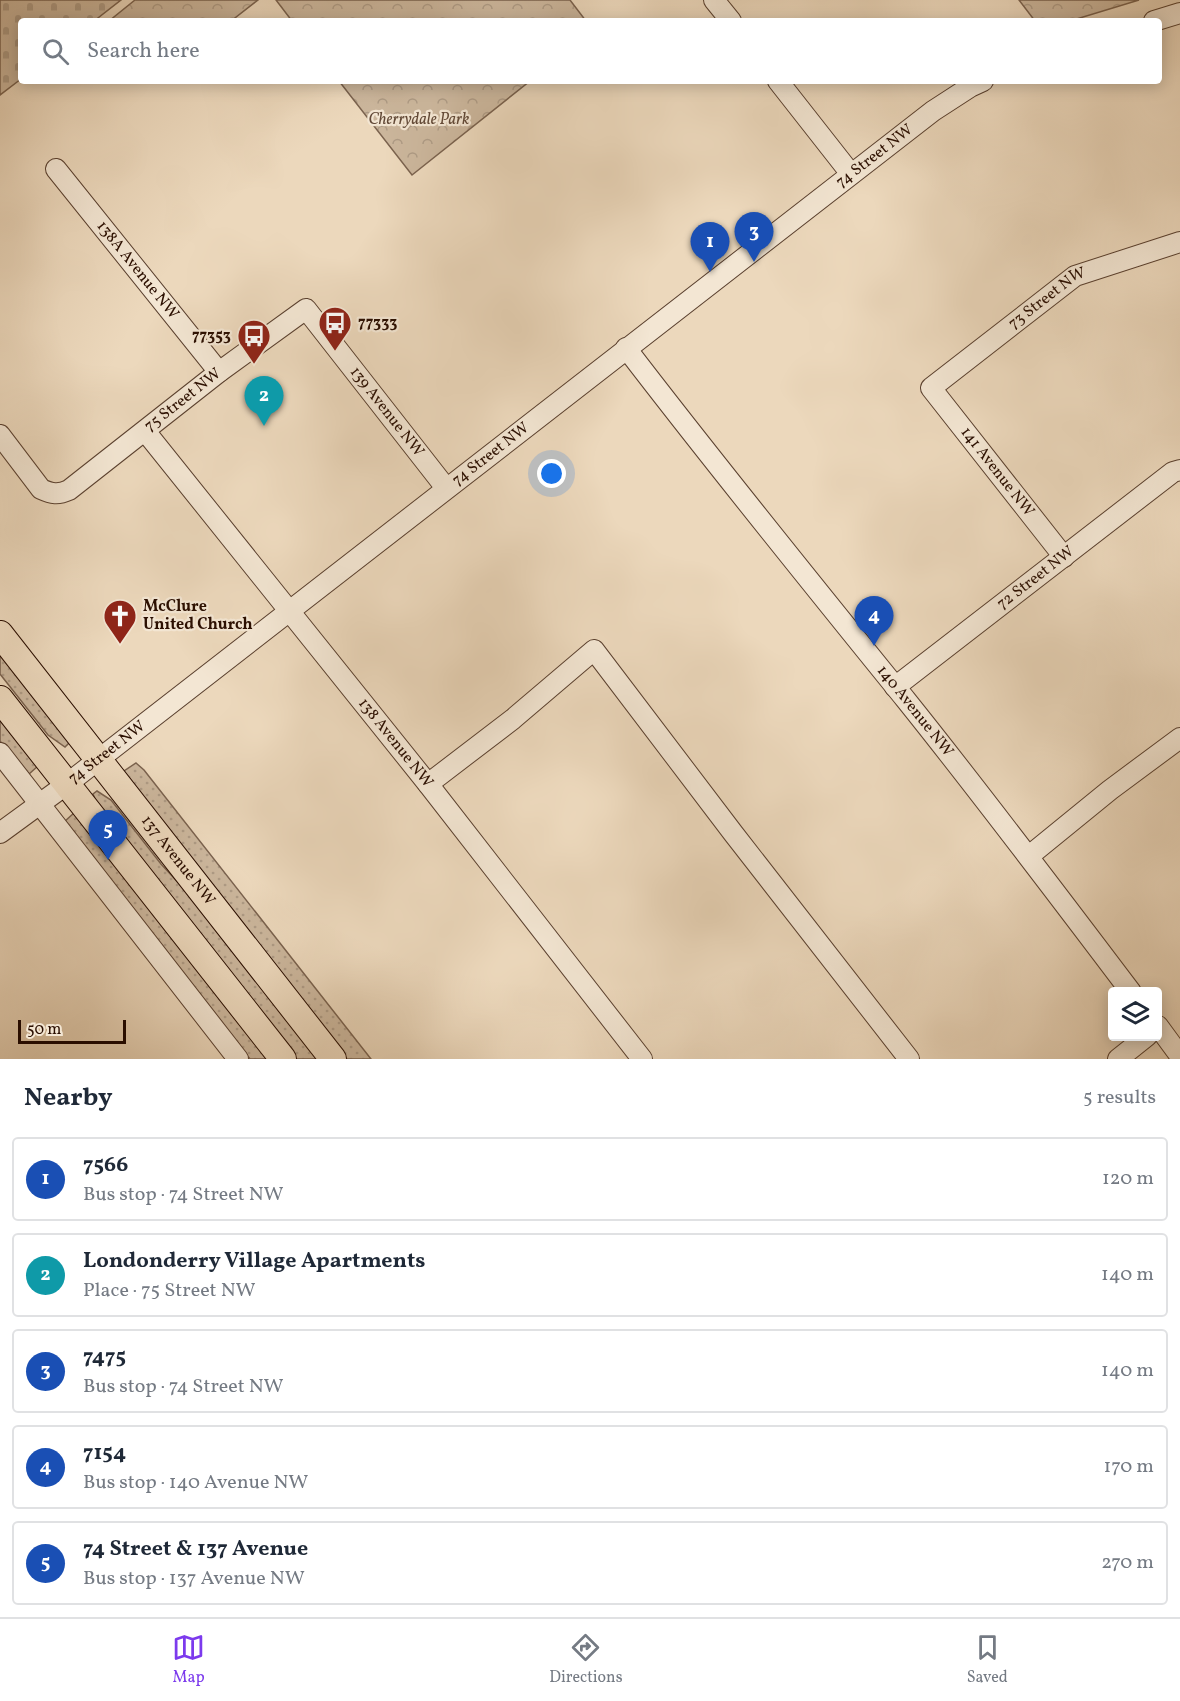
<!DOCTYPE html>
<html lang="en">
<head>
<meta charset="utf-8">
<style>
  body { margin:0; font-family:Vollkorn,serif; background:#f2f2f3; color:#1f2937 }
  .controls { position:absolute; right:18px; bottom:18px; display:grid; overflow:hidden; border-radius:6px; box-shadow:0 3px 15px #0003 }
  .controls button { width:54px; height:54px; display:grid; place-items:center; padding:0; border:0; border-bottom:2px solid #e0e1e3; background:#fff; color:#1f2937; font:30px sans-serif }
  .scale { position:absolute; left:18px; bottom:15px; width:108px; box-sizing:border-box; padding-left:6px; border:3px solid #2a0e00; border-top:0; font-size:16px; line-height:21px; white-space:nowrap; color:#2a0e00; -webkit-text-stroke:4px #f3e6d3; paint-order:stroke }
  .you { position:absolute; left:552px; top:474px; width:21px; height:21px; margin:-15px; border:4px solid #fff; border-radius:50%; background:#1a73e8; box-shadow:0 0 0 9px #1a73e833 }
  .badge { display:grid; place-items:center; width:39px; height:39px; border-radius:50%; background:#7c3aed; color:#fff; font-size:20px; font-weight:700 }
  .pin { position:absolute; translate:-50% -50px; filter:drop-shadow(0 2px 3px #0008) }
  .pin::after { content:''; position:absolute; top:32px; width:21px; height:18px; background:inherit; clip-path:polygon(0 0,100% 0,50% 100%) }
  .list { margin:0; padding:0; list-style:none }
  h2 { display:flex; justify-content:space-between; align-items:center; height:78px; margin:0; padding:0 24px; font-size:26px }
  h2 small { font-size:20px; font-weight:400; color:#747a83 }
  .list li { display:grid; grid-template-columns:39px 1fr auto; gap:18px; align-items:center; box-sizing:border-box; height:84px; margin:0 12px 12px; padding:0 12px; border:2px solid #e0e1e3; border-radius:6px }
  .list b { display:block; font-size:22px; white-space:nowrap }
  .list p { margin:0; font-size:20px; white-space:nowrap; color:#747a83 }
  .list em { font-size:20px; font-style:normal; color:#747a83 }
  .icon { flex:none; width:33px; height:33px; fill:none; stroke:currentColor; stroke-width:2; stroke-linecap:round; stroke-linejoin:round }
  .map { position:relative; flex:none; width:1180px; height:1059px; overflow:hidden }
  .search { position:absolute; background:#fff; box-shadow:0 3px 15px #0003; left:18px; right:18px; top:18px; height:66px; display:flex; align-items:center; gap:15px; box-sizing:border-box; padding:0 21px; border-radius:6px; color:#747a83; font-size:22px }
  .sheet { height:558px; background:#fff }
  nav { display:flex; justify-content:space-around; align-items:center; box-sizing:border-box; height:84px; border-top:2px solid #e0e1e3; background:#fff; font-size:16px; color:#747a83 }
  nav a { display:grid; justify-items:center; gap:3px }
  nav .on { color:#7c3aed }
  .map>svg:first-child { display:block }
  .grass { fill:url(#grass-dots); stroke:#7a624e; stroke-width:1.5 }
  .cemetery { fill:url(#cemetery-stones); stroke:#7a624e; stroke-width:1.5 }
  .park { fill:url(#park-crowns); stroke:#7a624e; stroke-width:1.5 }
  .lines { fill:none; stroke-linecap:round; stroke-linejoin:round }
  .minor-casing { stroke:#5a402f; stroke-width:22 }
  .major-casing { stroke:#2a0e00; stroke-width:28 }
  .minor { stroke:#f3e6d3; stroke-width:20 }
  .major { stroke:#ecd8bc; stroke-width:26 }
  .labels { text-anchor:middle; dominant-baseline:central; stroke-width:4.5; stroke-linejoin:round; paint-order:stroke }
  .park-label { font-size:16px; font-style:italic; fill:#624937; stroke:#f3e6d3 }
  .street-label { font-size:16px; fill:#2a0e00; stroke:#f3e6d3 }
  .poi-label { font-size:16px; font-weight:bold; fill:#2a0e00; stroke:#f3e6d3; text-anchor:start }
</style>
</head>
<body>
<div class="map">
<svg width="1180" height="1059" viewBox="0 0 1180 1059">
  <defs>
    <pattern id="grass-dots" width="8" height="8" patternUnits="userSpaceOnUse" patternTransform="scale(1.5)"><rect width="8" height="8" fill="#cbb69c"/><path d="M2 2h.1M6 6h.1" fill="none" stroke="#ae9b85" stroke-width="1.8" stroke-linecap="round"/></pattern>
    <pattern id="cemetery-stones" width="16" height="16" patternUnits="userSpaceOnUse" patternTransform="scale(1.5)"><rect width="16" height="16" fill="#cbb69c"/><path d="M2 7V4a2 2 0 0 1 4 0v3zM10 15v-3a2 2 0 0 1 4 0v3z" fill="#ae9b85"/></pattern>
    <pattern id="park-crowns" width="20" height="18" patternUnits="userSpaceOnUse" patternTransform="scale(1.5)"><rect width="20" height="18" fill="#cbb69c"/><path d="M2 6a3 3 0 1 1 6 0M12 15a3 3 0 1 1 6 0" fill="none" stroke="#ae9b85"/></pattern>
  </defs>
  <rect width="100%" height="100%" fill="#ecd8bc"/>
  <filter id="stains"><feTurbulence type="fractalNoise" baseFrequency=".00333" numOctaves="4"/><feColorMatrix values="0 0 0 0 .2 0 0 0 0 .09 0 0 0 0 .02 0 0 0 .5 -.17"/></filter>
  <radialGradient id="worn" r=".72"><stop offset=".6" stop-color="#630" stop-opacity="0"/><stop offset="1" stop-color="#630" stop-opacity=".3"/></radialGradient>
  <g class="grass">
    <polygon points="0,648 64,729 69,743 65,747 48,735 0,674"/>
    <polygon points="0,714 38,766 29,774 23,769 0,741"/>
    <polygon points="136,763 144,770 371,1059 347,1059 131,784 124,771"/>
    <polygon points="97,791 111,800 161,864 211,918 322,1059 295,1059 100,811 93,794"/>
    <polygon points="75,812 270,1059 250,1059 64,822"/>
  </g>
  <polygon class="cemetery" points="0,0 121,0 94,21 21,21 21,79 0,95"/>
  <g class="park">
    <polygon points="135,0 258,0 231,21 109,21"/>
    <polygon points="276,0 570,0 586,21 292,21"/>
    <polygon points="1019,0 1139,0 1070,21 1035,21"/>
    <polygon points="339,81 530,81 412,175"/>
  </g>
  <g class="lines">
    <g class="minor-casing">
      <g id="minor">
        <polyline points="714,0 731,21"/>
        <polyline points="1154,21 1180,13"/>
        <polyline points="778,81 851,174"/>
        <path id="s1" d="M56 169 219 372"/>
        <path id="s2" d="M626 348C717 467 812 584 906 700 983 796 1057 894 1131 992"/>
        <path id="s3" d="M145 431 428 784 642 1059"/>
        <path id="s4" d="M0 435 41 489C52 494 58 495 69 490L219 372 306 309 446 488"/>
        <path id="s5" d="M1064 557 931 388 1075 276 1180 242"/>
        <path id="s6" d="M895 687 1173 472 1180 470"/>
        <polyline points="0,753 238,1059"/>
        <polyline points="428,784 513,719 594,650 733,833 909,1059"/>
        <path id="s7" d="M0 833 67 784 933 111 970 87 983 81"/>
        <polyline points="1029,856 1110,790 1180,738"/>
        <polyline points="1158,1026 1180,1056"/>
        <polyline points="1118,1059 1147,1036"/>
      </g>
    </g>
    <g class="major-casing">
      <g id="major">
        <path id="s8" d="M0 634 333 1059"/>
        <polyline points="0,699 283,1059"/>
      </g>
    </g>
    <use href="#minor" class="minor"/>
    <use href="#major" class="major"/>
  </g>
  <defs>
    <g id="bus-pin" transform="scale(1.725)"><path d="M0 17L-7.5 6A9.5 9.5 0 1 1 7.5 6Z" fill="#8f2418" stroke="#f3e6d3"/><path d="M-5-6H5V4H4V6H2V4H-2V6H-4V4H-5ZM-3.5-4V0h7V-4ZM-3.5 1.2v1.5H-2V1.2ZM2 1.2v1.5H3.5V1.2Z" fill="#fff"/></g>
    <g id="church-pin" transform="scale(1.725)"><path d="M0 17L-7.5 6A9.5 9.5 0 1 1 7.5 6Z" fill="#8f2418" stroke="#f3e6d3"/><path d="M-1.2-6h2.4v3.5h3.3v2.4h-3.3V6h-2.4V-.1h-3.3v-2.4h3.3Z" fill="#fff"/></g>
  </defs>
  <g fill-rule="evenodd">
    <use href="#bus-pin" x="335" y="323"/>
    <use href="#bus-pin" x="254" y="336"/>
    <use href="#church-pin" x="120" y="616"/>
  </g>
  <g class="labels">
    <g class="park-label">
      <text x="419" y="120">Cherrydale Park</text>
    </g>
    <g class="street-label">
      <text stroke="none"><textPath href="#s7" startOffset="1106">74 Street NW</textPath></text>
      <text stroke="none"><textPath href="#s1" startOffset="130">138A Avenue NW</textPath></text>
      <text stroke="none"><textPath href="#s5" startOffset="362">73 Street NW</textPath></text>
      <text stroke="none"><textPath href="#s4" startOffset="242">75 Street NW</textPath></text>
      <text stroke="none"><textPath href="#s4" startOffset="526">139 Avenue NW</textPath></text>
      <text stroke="none"><textPath href="#s7" startOffset="620">74 Street NW</textPath></text>
      <text transform="translate(997 472) rotate(52)">141 Avenue NW</text>
      <text stroke="none"><textPath href="#s6" startOffset="178">72 Street NW</textPath></text>
      <text stroke="none"><textPath href="#s2" startOffset="464">140 Avenue NW</textPath></text>
      <text stroke="none"><textPath href="#s3" startOffset="400">138 Avenue NW</textPath></text>
      <text stroke="none"><textPath href="#s7" startOffset="134">74 Street NW</textPath></text>
      <text stroke="none"><textPath href="#s8" startOffset="288">137 Avenue NW</textPath></text>
    </g>
    <g class="poi-label">
      <text x="358" y="323">77333</text>
      <text x="231" y="336" text-anchor="end">77353</text>
      <text x="143" y="607">McClure<tspan x="143" dy="18">United Church</tspan></text>
    </g>
  </g>
  <rect width="100%" height="100%" filter="url(#stains)"/>
  <rect width="100%" height="100%" fill="url(#worn)"/>
</svg>
<div class="controls">
<button><svg class="icon" aria-label="layers" viewBox="0 0 24 24"><path d="M12 4l9 5-9 5-9-5zM3 14l9 5 9-5"/></svg></button>
</div>
<div class="scale">50 m</div>
<div class="you"></div>
<div class="pin badge" style="left:710px;top:272px;background:#1a4fb4">1</div>
<div class="pin badge" style="left:264px;top:426px;background:#0f9aa8">2</div>
<div class="pin badge" style="left:754px;top:262px;background:#1a4fb4">3</div>
<div class="pin badge" style="left:874px;top:646px;background:#1a4fb4">4</div>
<div class="pin badge" style="left:108px;top:860px;background:#1a4fb4">5</div>
<div class="search"><svg class="icon" aria-label="search" viewBox="0 0 24 24"><circle cx="10" cy="10" r="6"/><path d="M15 15l6 6"/></svg>Search here</div>
</div>
<section class="sheet">
<h2>Nearby<small>5 results</small></h2>
<ul class="list">
<li><span class="badge" style="background:#1a4fb4">1</span><div><b>7566</b><p>Bus stop · 74 Street NW</p></div><em>120 m</em></li>
<li><span class="badge" style="background:#0f9aa8">2</span><div><b>Londonderry Village Apartments</b><p>Place · 75 Street NW</p></div><em>140 m</em></li>
<li><span class="badge" style="background:#1a4fb4">3</span><div><b>7475</b><p>Bus stop · 74 Street NW</p></div><em>140 m</em></li>
<li><span class="badge" style="background:#1a4fb4">4</span><div><b>7154</b><p>Bus stop · 140 Avenue NW</p></div><em>170 m</em></li>
<li><span class="badge" style="background:#1a4fb4">5</span><div><b>74 Street &amp; 137 Avenue</b><p>Bus stop · 137 Avenue NW</p></div><em>270 m</em></li>
</ul>
</section>
<nav>
<a class="on"><svg class="icon" aria-label="map" viewBox="0 0 24 24"><path d="M3 6l6-2 6 2 6-2v14l-6 2-6-2-6 2zM9 4v14M15 6v14"/></svg>Map</a>
<a><svg class="icon" aria-label="directions" viewBox="0 0 24 24"><path d="M12 3l9 9-9 9-9-9zM9 14v-3h6M13 9l2 2-2 2"/></svg>Directions</a>
<a><svg class="icon" aria-label="saved" viewBox="0 0 24 24"><path d="M7 4h10v16l-5-4-5 4z"/></svg>Saved</a>
</nav>
</body>
</html>
